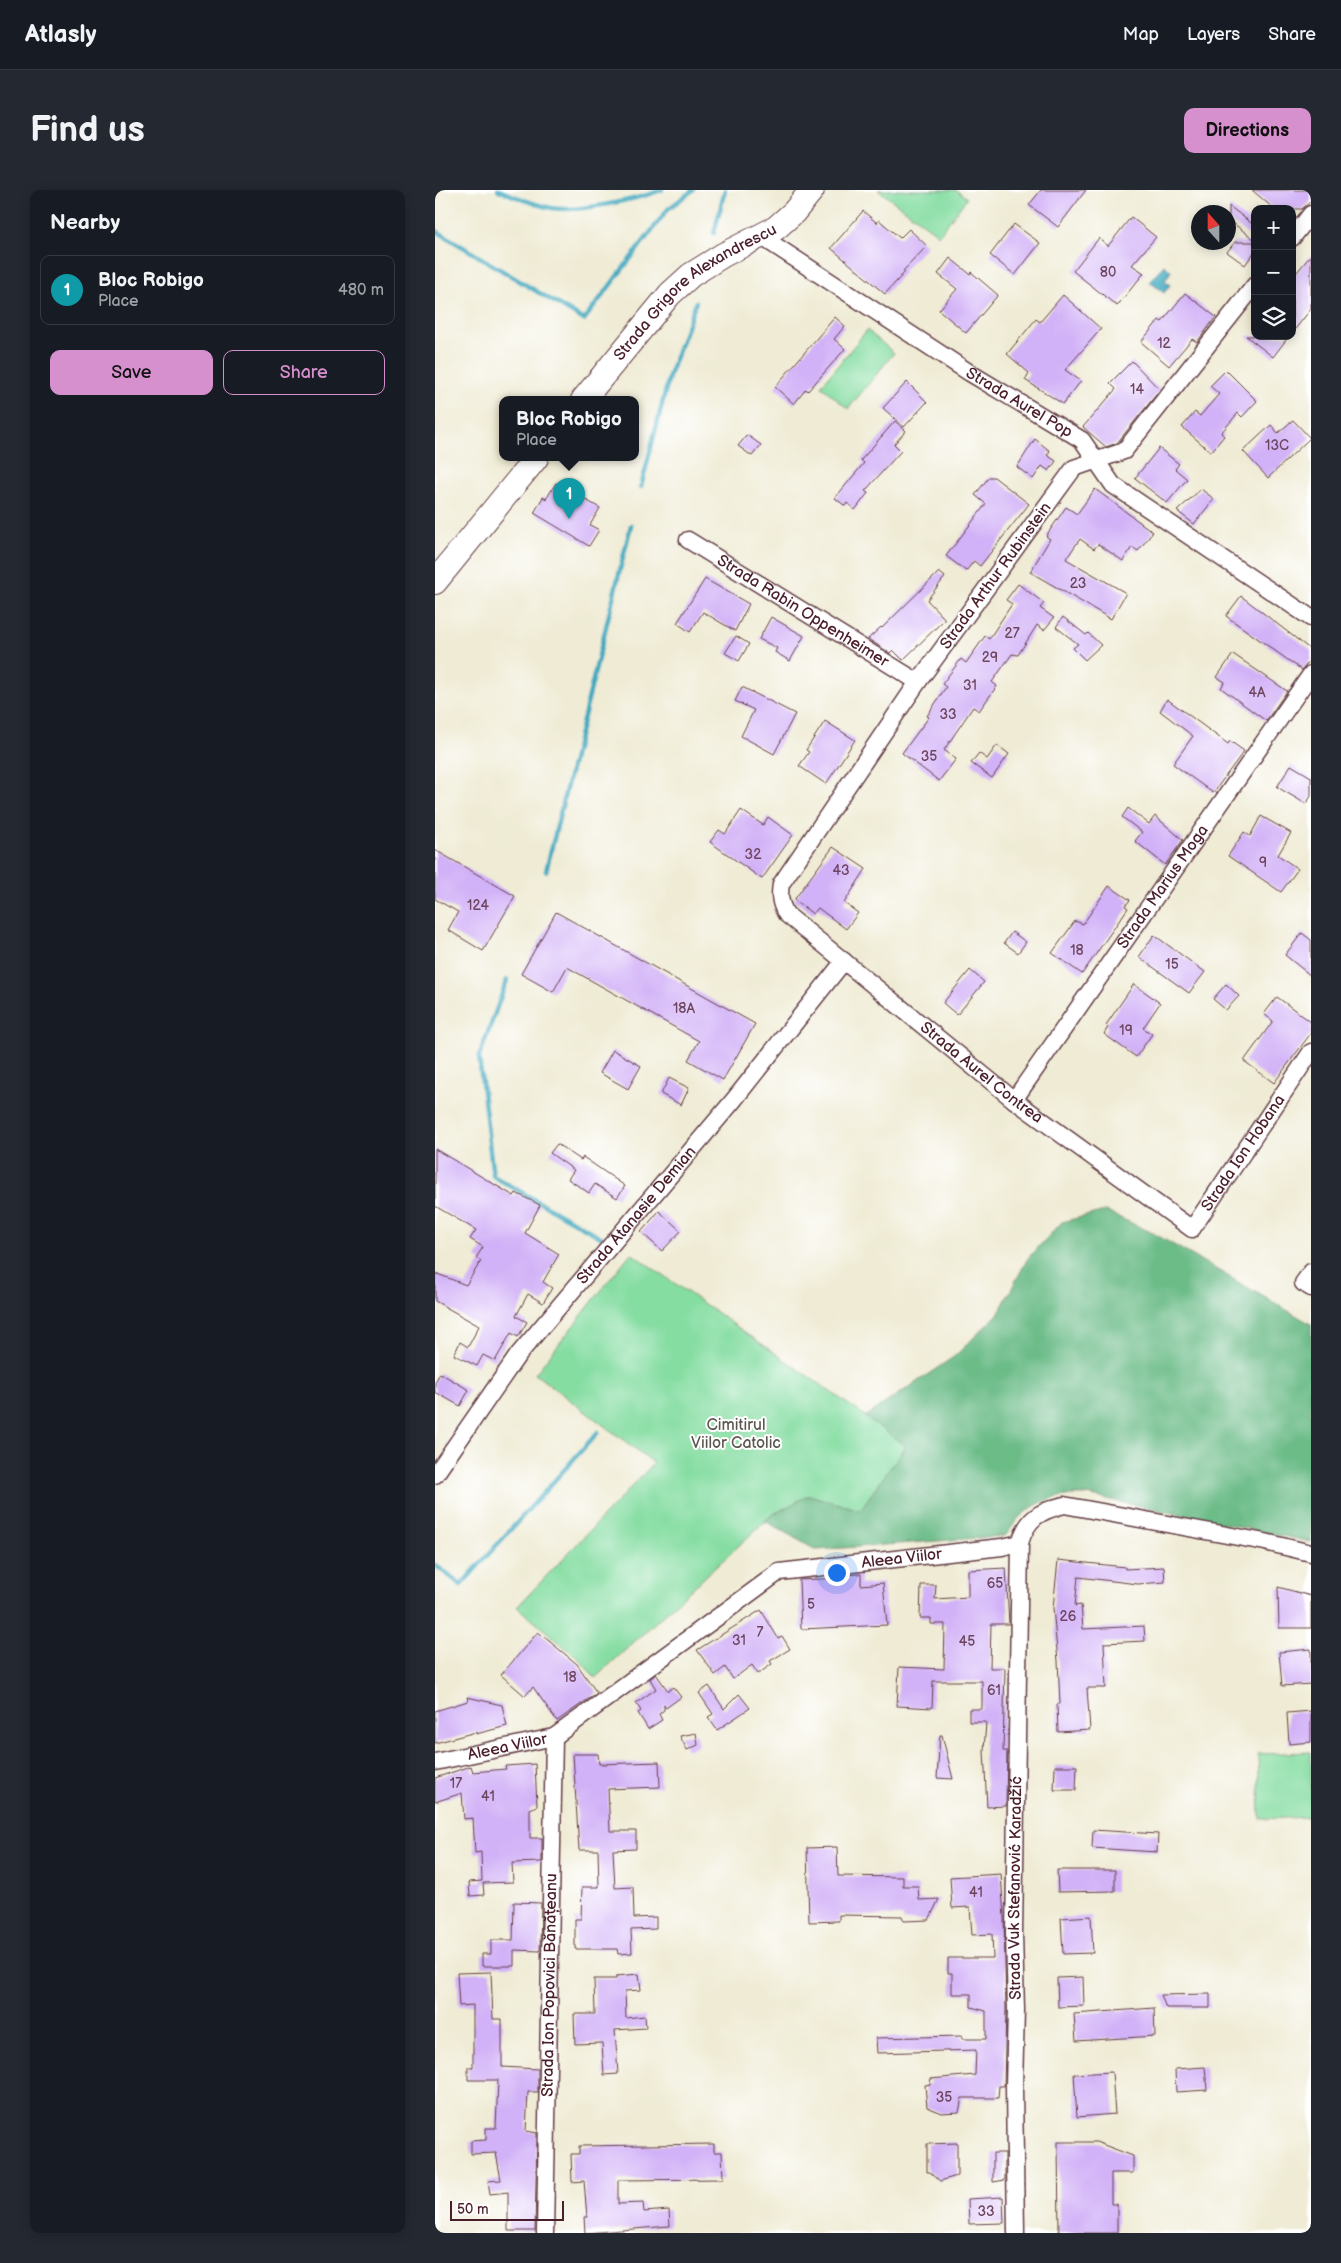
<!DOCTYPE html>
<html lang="en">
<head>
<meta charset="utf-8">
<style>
  body { margin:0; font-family:"Balsamiq Sans",sans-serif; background:#242831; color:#f1f3f6 }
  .controls { position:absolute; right:15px; top:15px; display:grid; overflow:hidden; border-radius:10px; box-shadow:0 2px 12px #0003 }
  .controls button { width:45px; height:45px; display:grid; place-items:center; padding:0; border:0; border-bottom:1px solid #363941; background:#171b24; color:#f1f3f6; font:25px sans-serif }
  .compass { position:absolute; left:756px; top:15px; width:45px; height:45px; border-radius:50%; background:#171b24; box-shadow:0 2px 12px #0003; rotate:339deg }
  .scale { position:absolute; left:15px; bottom:12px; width:114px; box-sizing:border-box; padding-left:5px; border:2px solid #4a1f2b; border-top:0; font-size:14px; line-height:18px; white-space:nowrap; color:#4a1f2b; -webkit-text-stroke:4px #fff; paint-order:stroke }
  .you { position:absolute; left:401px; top:1382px; width:18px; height:18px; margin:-12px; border:4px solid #fff; border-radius:50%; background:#1a73e8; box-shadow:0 0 0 8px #1a73e833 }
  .badge { display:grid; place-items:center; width:32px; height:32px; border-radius:50%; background:#d690ce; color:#fff; font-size:16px; font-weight:700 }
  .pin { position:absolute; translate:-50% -41px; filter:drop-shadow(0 1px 2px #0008) }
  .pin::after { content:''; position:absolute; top:26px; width:18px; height:15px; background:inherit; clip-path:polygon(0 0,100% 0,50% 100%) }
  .popup { position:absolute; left:64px; top:206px; width:140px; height:65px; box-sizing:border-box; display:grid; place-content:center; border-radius:10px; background:#171b24; filter:drop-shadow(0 1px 4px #0005); font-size:16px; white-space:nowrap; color:#9ea1a6 }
  .popup b { font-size:19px; color:#f1f3f6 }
  .popup::after { content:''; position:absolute; left:50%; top:100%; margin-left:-10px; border:10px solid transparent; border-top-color:#171b24 }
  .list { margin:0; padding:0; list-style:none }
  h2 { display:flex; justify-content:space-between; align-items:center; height:65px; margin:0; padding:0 20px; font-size:21px }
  h2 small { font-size:16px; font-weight:400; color:#9ea1a6 }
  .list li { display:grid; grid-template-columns:32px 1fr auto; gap:15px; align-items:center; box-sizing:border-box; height:70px; margin:0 10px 10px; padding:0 10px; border:1px solid #363941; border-radius:10px }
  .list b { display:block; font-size:19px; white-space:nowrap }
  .list p { margin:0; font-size:16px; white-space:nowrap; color:#9ea1a6 }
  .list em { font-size:16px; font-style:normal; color:#9ea1a6 }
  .actions { display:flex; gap:10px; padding:15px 20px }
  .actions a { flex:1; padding:11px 0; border:1px solid #d690ce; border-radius:10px; text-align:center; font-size:18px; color:#d690ce }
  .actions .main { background:#d690ce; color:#111 }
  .icon { flex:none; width:28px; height:28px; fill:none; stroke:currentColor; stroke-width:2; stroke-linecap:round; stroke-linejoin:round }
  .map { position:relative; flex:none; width:876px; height:2043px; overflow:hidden; border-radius:10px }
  header { display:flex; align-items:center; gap:30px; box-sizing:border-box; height:70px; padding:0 25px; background:#171b24; border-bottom:1px solid #363941 }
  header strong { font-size:24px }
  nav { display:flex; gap:28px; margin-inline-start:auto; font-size:18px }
  .intro { display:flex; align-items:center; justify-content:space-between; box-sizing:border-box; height:120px; padding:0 30px }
  h1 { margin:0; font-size:35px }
  .button { padding:12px 22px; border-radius:10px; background:#d690ce; color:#111; font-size:18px; font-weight:700 }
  main { display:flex; gap:30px; padding:0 30px }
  aside { flex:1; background:#171b24; border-radius:10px; box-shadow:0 2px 12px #0003 }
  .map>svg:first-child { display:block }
  .green { fill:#85dda2; stroke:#687e66 }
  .forest { fill:#6cbc88; stroke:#5b6e5a }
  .water { fill:#3fa9bf; stroke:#446475 }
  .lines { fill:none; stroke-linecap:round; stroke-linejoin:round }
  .stream { stroke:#3fa9bf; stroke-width:4.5 }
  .building { fill:#d1b1f7 }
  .street-casing { stroke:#633e44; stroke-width:19 }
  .secondary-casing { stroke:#633e44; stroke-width:26 }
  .street { stroke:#fff; stroke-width:16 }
  .secondary { stroke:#fff; stroke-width:24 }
  .labels { text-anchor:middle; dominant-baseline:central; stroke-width:4; stroke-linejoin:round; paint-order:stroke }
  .number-label { font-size:14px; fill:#6c445e }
  .street-label { font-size:16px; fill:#4a1f2b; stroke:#fff }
  .park-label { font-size:16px; fill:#5c584f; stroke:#fff }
</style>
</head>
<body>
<header>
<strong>Atlasly</strong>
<nav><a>Map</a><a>Layers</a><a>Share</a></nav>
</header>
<div class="intro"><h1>Find us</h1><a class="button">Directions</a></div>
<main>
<aside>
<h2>Nearby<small></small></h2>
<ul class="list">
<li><span class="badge" style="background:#0f9aa8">1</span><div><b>Bloc Robigo</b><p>Place</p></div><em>480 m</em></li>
</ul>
<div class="actions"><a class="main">Save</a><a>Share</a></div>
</aside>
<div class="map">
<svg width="876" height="2043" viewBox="0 0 876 2043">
  <rect width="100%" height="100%" fill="#fff"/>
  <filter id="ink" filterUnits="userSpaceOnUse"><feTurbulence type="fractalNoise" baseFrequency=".02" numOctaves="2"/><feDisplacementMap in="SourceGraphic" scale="10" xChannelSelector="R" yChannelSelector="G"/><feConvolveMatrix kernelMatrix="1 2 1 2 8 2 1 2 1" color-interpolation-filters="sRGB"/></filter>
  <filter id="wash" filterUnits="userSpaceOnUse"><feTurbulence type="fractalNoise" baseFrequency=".0096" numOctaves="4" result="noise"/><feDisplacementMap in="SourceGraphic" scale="20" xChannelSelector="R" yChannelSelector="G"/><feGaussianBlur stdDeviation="1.12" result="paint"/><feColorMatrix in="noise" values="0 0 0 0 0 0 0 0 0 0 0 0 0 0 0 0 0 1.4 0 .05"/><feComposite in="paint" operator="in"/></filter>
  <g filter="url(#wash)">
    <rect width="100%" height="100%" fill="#efebd4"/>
    <g class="green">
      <polygon points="443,0 521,0 532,8 504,45"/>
      <polygon points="432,140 459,163 413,219 386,196"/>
      <polygon points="196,1063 472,1255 425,1320 374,1305 337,1325 160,1488 144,1469 82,1417 219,1273 100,1184"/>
      <polygon points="876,1562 876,1627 825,1629 823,1564"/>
    </g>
    <path class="forest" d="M670 1021 718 1043 876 1134V1352L652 1305C626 1304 600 1310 582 1330 578 1335 575 1341 570 1346L381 1360 330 1331 337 1325 374 1305 425 1320 471 1256 430 1227 520 1166 563 1124 593 1068 627 1032Z"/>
    <polygon class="water" points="729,75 736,81 730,91 735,95 729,103 715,92"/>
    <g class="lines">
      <g class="stream">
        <path d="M63 0C80 6 99 15 117 18 142 23 203 9 227 0"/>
        <polyline points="0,40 149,130 233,19 258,0"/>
        <polyline points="279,43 290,0"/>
        <polyline points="206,297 235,183 261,112"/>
        <polyline points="111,681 196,335"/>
        <polyline points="72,790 44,867 58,986 169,1049"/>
        <polyline points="0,1375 26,1395 163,1242"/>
      </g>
    </g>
    <g id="blocks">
      <g class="building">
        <polygon points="606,0 651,0 623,37 594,15"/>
        <polygon points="817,0 876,0 876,11 867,19 839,19"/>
        <polygon points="794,16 820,36 820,50 794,30"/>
        <polygon points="428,21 442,33 444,30 465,48 474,39 492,56 468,81 470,82 450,104 396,58"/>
        <polygon points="696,27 721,47 697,75 709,83 682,116 638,81 664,48 673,56"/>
        <polygon points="579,34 605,53 580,85 555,65"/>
        <polygon points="800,52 820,52 820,61 810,75 792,62"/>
        <polygon points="876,65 876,119 857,143 857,88"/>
        <polygon points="515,68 535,84 536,82 563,105 531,143 504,120 522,99 503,84"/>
        <polygon points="750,103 781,127 762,152 757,149 734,176 706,152 724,130 727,132"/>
        <polygon points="628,105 666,139 630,180 646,191 628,214 590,190 594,183 572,164 601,129 605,132"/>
        <polygon points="400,127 410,136 399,149 410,159 373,201 371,199 359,214 340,197"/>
        <polygon points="811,146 854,146 838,167"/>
        <polygon points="697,171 725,200 682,253 671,257 648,237 681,199 675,193"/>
        <polygon points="791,180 822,211 807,227 803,223 786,243 789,246 776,262 747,237 760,222 765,226 784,204 775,196"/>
        <polygon points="472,192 492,212 469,237 448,218"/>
        <polygon points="858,230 875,248 833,288 808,261 836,235 843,243"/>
        <polygon points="460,231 471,241 459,254 466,261 430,301 433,303 420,320 412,313 410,316 400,308 429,273 426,270"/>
        <polygon points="312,245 326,255 317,266 303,256"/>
        <polygon points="600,249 615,261 612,265 621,271 614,281 607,276 598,289 582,277"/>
        <polygon points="724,258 744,274 740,279 752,289 732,313 700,288"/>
        <polygon points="554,287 559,287 594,314 545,376 539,371 531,381 511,366 551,314 540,305"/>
        <polygon points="121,293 165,318 155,335 164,340 154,356 99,323 108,307 111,309"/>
        <polygon points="660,299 718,342 703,361 697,357 688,371 663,354 659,359 645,349 631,369 691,403 676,429 595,382 615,349 611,346 631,317 642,324"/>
        <polygon points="766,299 779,309 759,334 742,321"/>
        <polygon points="504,382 510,387 492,410 510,429 468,470 458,460 455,463 433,449 446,437 447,438"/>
        <polygon points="270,389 314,414 300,441 268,422 255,442 242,433"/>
        <polygon points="583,394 609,413 605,418 619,428 609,440 602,435 583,465 577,464 557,492 562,496 544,521 538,517 509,560 521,569 504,591 467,563 494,527 492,526 511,497 507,494 526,469 531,473 550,446 554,449 577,414 571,410"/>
        <polygon points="806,406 876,460 876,469 867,480 791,426"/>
        <polygon points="336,427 369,446 355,471 340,462 342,458 324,449"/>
        <polygon points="628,427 651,445 653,443 666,455 650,470 638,458 643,454 621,437"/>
        <polygon points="301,446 314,454 304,471 290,463"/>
        <polygon points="798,464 852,501 831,531 786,498 790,492 782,487"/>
        <polygon points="307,497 360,524 339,564 306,546 319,520 300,511"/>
        <polygon points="732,509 793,554 795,551 809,561 778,603 738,574 758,546 725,521"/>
        <polygon points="390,531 420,550 391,594 364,576 374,562 371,560"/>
        <polygon points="562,555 574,564 557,588 536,573 544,563 552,569"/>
        <polygon points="856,575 876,587 876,606 871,614 842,597"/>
        <polygon points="693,618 714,634 720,626 748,650 730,675 700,651 707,642 687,627"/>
        <polygon points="306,620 328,635 333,627 358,645 327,689 275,652 284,640 290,644"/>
        <polygon points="826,626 856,643 843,665 863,679 846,702 793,666 809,642 815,646"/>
        <polygon points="398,657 431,679 409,713 423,723 411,739 383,718 378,724 359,710"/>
        <polygon points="0,660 80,706 48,761 13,740 23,722 0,709"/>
        <polygon points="674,696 695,710 690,716 693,718 647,784 617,763 640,731 648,734"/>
        <polygon points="121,722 320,834 288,890 253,870 264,851 132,777 118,802 86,784"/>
        <polygon points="577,742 591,752 583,763 569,753"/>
        <polygon points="867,743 876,750 876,786 850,765"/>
        <polygon points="719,745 770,782 754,803 704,767"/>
        <polygon points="535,780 549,792 522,825 508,813"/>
        <polygon points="699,794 725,813 708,838 717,844 701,867 669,844 673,837 671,835"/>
        <polygon points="791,794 804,806 791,820 778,809"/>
        <polygon points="842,807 876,832 876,843 839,893 809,871 838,831 829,824"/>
        <polygon points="178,860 206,876 193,899 165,883"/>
        <polygon points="234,888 254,898 246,915 226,904"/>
        <polygon points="122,954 146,970 148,967 190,996 182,1008 160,994 154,1003 133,989 139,980 115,963"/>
        <polygon points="0,959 79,1006 81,1003 105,1015 90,1043 124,1064 108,1092 117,1098 108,1113 93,1104 81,1126 92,1132 83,1147 76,1143 60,1171 48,1165 42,1176 19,1165 25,1152 33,1157 44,1136 0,1111 0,1083 31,1095 46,1071 41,1068 48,1057 35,1049 41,1040 0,1016"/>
        <polygon points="224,1021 246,1041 227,1061 206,1042"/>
        <polygon points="5,1183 34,1200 25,1216 0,1202 0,1192"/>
        <polygon points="623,1370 690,1377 690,1379 729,1377 730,1392 703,1394 643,1387 640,1416 646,1415 648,1439 709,1436 710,1451 669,1453 671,1498 652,1498 655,1540 623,1542 622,1514 625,1514 623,1471 618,1418"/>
        <polygon points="571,1378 574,1434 556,1434 555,1478 570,1478 568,1561 572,1561 571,1616 552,1617 549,1561 551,1532 534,1532 534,1519 547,1519 547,1491 498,1491 497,1518 462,1516 464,1477 509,1479 510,1434 496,1434 496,1428 485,1428 486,1395 501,1395 500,1409 533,1407 533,1380"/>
        <polygon points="426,1384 426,1395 448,1393 452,1435 366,1439 364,1390 407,1388 407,1385"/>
        <polygon points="843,1397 876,1406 876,1438 844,1438"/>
        <polygon points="326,1420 343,1448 347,1446 355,1459 335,1471 337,1474 323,1484 317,1475 298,1489 290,1477 280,1485 262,1460"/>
        <polygon points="103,1442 142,1474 162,1503 122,1531 98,1497 90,1506 66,1485"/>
        <polygon points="876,1459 876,1494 847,1496 844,1462"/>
        <polygon points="221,1484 233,1501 238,1497 246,1507 231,1518 229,1515 229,1520 224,1524 227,1530 213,1539 203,1523 206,1521 201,1513 221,1499 215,1489"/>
        <polygon points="274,1496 289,1519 304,1504 315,1518 282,1540 273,1527 278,1524 264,1503"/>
        <polygon points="32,1507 67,1515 72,1536 41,1544 41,1542 0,1553 0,1521 33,1511"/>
        <polygon points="876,1521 876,1552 854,1554 852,1523"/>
        <polygon points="261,1543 263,1555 252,1560 245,1546"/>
        <polygon points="505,1545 507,1545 518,1589 502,1588"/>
        <polygon points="138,1564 163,1564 164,1574 224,1572 225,1597 173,1599 175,1641 201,1641 201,1659 178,1660 180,1698 198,1697 199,1728 221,1727 221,1739 196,1740 197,1763 183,1764 182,1759 140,1759 140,1729 146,1729 147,1697 164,1697 163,1660 144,1660"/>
        <polygon points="100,1574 102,1616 95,1619 95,1648 107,1648 107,1672 77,1673 78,1692 48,1693 49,1705 35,1706 34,1692 47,1691 46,1662 40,1663 38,1628 29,1629 27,1603 0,1612 0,1588 36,1576 38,1582 71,1579 70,1576"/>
        <polygon points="620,1576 642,1576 641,1600 619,1600"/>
        <polygon points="658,1640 723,1644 722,1662 657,1658"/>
        <polygon points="402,1657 403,1686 468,1687 468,1696 483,1696 484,1710 504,1709 494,1730 469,1731 467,1726 404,1725 404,1731 374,1732 372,1658"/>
        <polygon points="622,1680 680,1680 680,1701 623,1702"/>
        <polygon points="566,1684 569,1728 571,1820 569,1896 564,1896 563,1908 527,1908 524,1922 507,1923 492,1917 490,1895 496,1894 495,1889 540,1885 541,1860 442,1863 441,1848 527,1846 527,1849 551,1849 551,1821 536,1817 536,1804 517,1804 517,1783 513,1783 513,1768 558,1768 557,1744 537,1745 535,1717 517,1718 515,1687"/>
        <polygon points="79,1712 106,1713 105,1761 79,1760 79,1776 47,1776 47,1764 56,1764 56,1750 78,1750"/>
        <polygon points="656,1726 658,1763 628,1764 626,1728"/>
        <polygon points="56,1782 58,1829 67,1829 67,1877 103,1879 103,1902 93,1902 91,1941 102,1943 100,2041 73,2041 73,2002 55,2004 53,1991 66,1990 61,1963 36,1964 36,1951 51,1950 51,1938 61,1938 63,1890 33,1890 33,1877 38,1877 38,1815 24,1816 22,1783"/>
        <polygon points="204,1784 206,1800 190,1801 191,1828 210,1826 211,1838 180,1840 183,1884 169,1885 167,1853 140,1854 139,1824 160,1824 159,1789 181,1789 181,1786"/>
        <polygon points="648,1787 649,1816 623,1817 622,1788"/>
        <polygon points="775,1804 775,1818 731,1818 726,1805"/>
        <polygon points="719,1818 720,1846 641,1851 639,1824"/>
        <polygon points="770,1877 772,1900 741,1902 740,1879"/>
        <polygon points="677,1882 680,1924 642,1927 639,1884"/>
        <polygon points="623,1952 661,1952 698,1966 698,1983 676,1983 676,2014 682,2014 682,2043 624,2043"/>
        <polygon points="522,1953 522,1986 505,1991 495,1982 492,1982 492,1954"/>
        <polygon points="279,1954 279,1962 287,1962 288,1989 183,1990 183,2014 208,2013 209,2022 234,2020 235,2036 150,2043 149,2027 152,2027 149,1991 137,1992 136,1964 144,1964 144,1956"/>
        <polygon points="558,1963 570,1963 570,1990 558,1992"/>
        <polygon points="568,2007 569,2033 534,2034 533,2009"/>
      </g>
    </g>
  </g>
  <g filter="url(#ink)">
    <use href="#blocks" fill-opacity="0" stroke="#633e44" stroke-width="1"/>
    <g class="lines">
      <g class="street-casing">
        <g id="street">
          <path id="s1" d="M327 47 535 183 647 250 678 295 876 428"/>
          <polyline points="857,48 876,24"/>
          <path id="s2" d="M820 95 689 261 639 278 483 492 346 694C344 706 345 713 351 724L579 910 757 1039 876 862"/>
          <path id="s3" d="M253 350 483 492"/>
          <path id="s4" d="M579 910 876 484"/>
          <polyline points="876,1082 868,1093 876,1098"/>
          <path id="s5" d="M0 1285 83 1165 298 911 409 771"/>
          <path id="s6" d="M0 1572 119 1547 344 1382 567 1357 585 1353C592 1328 605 1321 629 1315L830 1352 876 1363"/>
          <path id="s7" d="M110 2043 119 1547"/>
          <path id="s8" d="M581 2043 579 1896 581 1820 579 1744 585 1353"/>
        </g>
      </g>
      <g class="secondary-casing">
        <g id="secondary">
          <path id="s9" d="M148 210 235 104 256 85 288 65 341 38 359 22 377 0"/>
          <polyline points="0,392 101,268"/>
        </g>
      </g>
      <use href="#street" class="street"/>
      <use href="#secondary" class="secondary"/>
    </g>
  </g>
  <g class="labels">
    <g class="number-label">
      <text x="673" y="82">80</text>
      <text x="729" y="153">12</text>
      <text x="702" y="199">14</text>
      <text x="842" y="255">13C</text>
      <text x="643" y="393">23</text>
      <text x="577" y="443">27</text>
      <text x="555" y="467">29</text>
      <text x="535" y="495">31</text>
      <text x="822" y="502">4A</text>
      <text x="513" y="524">33</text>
      <text x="494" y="566">35</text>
      <text x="318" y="664">32</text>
      <text x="828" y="672">9</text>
      <text x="406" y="680">43</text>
      <text x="43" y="715">124</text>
      <text x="642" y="760">18</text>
      <text x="737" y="774">15</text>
      <text x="249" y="818">18A</text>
      <text x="691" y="840">19</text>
      <text x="560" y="1393">65</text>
      <text x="376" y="1414">5</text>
      <text x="633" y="1426">26</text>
      <text x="325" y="1442">7</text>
      <text x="304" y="1450">31</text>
      <text x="532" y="1451">45</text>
      <text x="135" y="1487">18</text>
      <text x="559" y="1500">61</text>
      <text x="21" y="1593">17</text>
      <text x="53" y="1606">41</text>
      <text x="541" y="1702">41</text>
      <text x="509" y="1907">35</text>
      <text x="551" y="2021">33</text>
    </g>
    <g class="street-label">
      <text stroke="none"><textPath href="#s9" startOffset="158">Strada Grigore Alexandrescu</textPath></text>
      <text stroke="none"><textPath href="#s1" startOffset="306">Strada Aurel Pop</textPath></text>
      <text transform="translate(561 386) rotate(-54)">Strada Arthur Rubinstein</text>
      <text stroke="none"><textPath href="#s3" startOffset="135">Strada Rabin Oppenheimer</textPath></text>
      <text stroke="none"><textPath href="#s4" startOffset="260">Strada Marius Moga</textPath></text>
      <text stroke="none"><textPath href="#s2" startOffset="1056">Strada Aurel Contrea</textPath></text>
      <text stroke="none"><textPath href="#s2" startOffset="1410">Strada Ion Hobana</textPath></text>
      <text stroke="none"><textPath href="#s5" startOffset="329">Strada Atanasie Demian</textPath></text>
      <text stroke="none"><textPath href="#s6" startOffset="524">Aleea Viilor</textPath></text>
      <text stroke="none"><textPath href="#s6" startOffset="74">Aleea Viilor</textPath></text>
      <text stroke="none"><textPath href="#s8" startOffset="345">Strada Vuk Stefanović Karadžić</textPath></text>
      <text stroke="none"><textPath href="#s7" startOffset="248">Strada Ion Popovici Bănățeanu</textPath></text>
    </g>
    <g class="park-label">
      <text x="301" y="1235">Cimitirul<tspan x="301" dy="18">Viilor Catolic</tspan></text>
    </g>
  </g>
</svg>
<div class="controls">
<button>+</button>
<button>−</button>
<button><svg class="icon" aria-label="layers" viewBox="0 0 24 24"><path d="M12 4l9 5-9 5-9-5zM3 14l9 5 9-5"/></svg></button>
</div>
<svg class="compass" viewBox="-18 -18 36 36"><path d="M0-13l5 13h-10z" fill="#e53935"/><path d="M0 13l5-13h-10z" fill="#9ea1a6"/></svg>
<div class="scale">50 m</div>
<div class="you"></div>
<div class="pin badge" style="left:134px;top:329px;background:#0f9aa8">1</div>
<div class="popup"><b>Bloc Robigo</b>Place</div>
</div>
</main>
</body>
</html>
